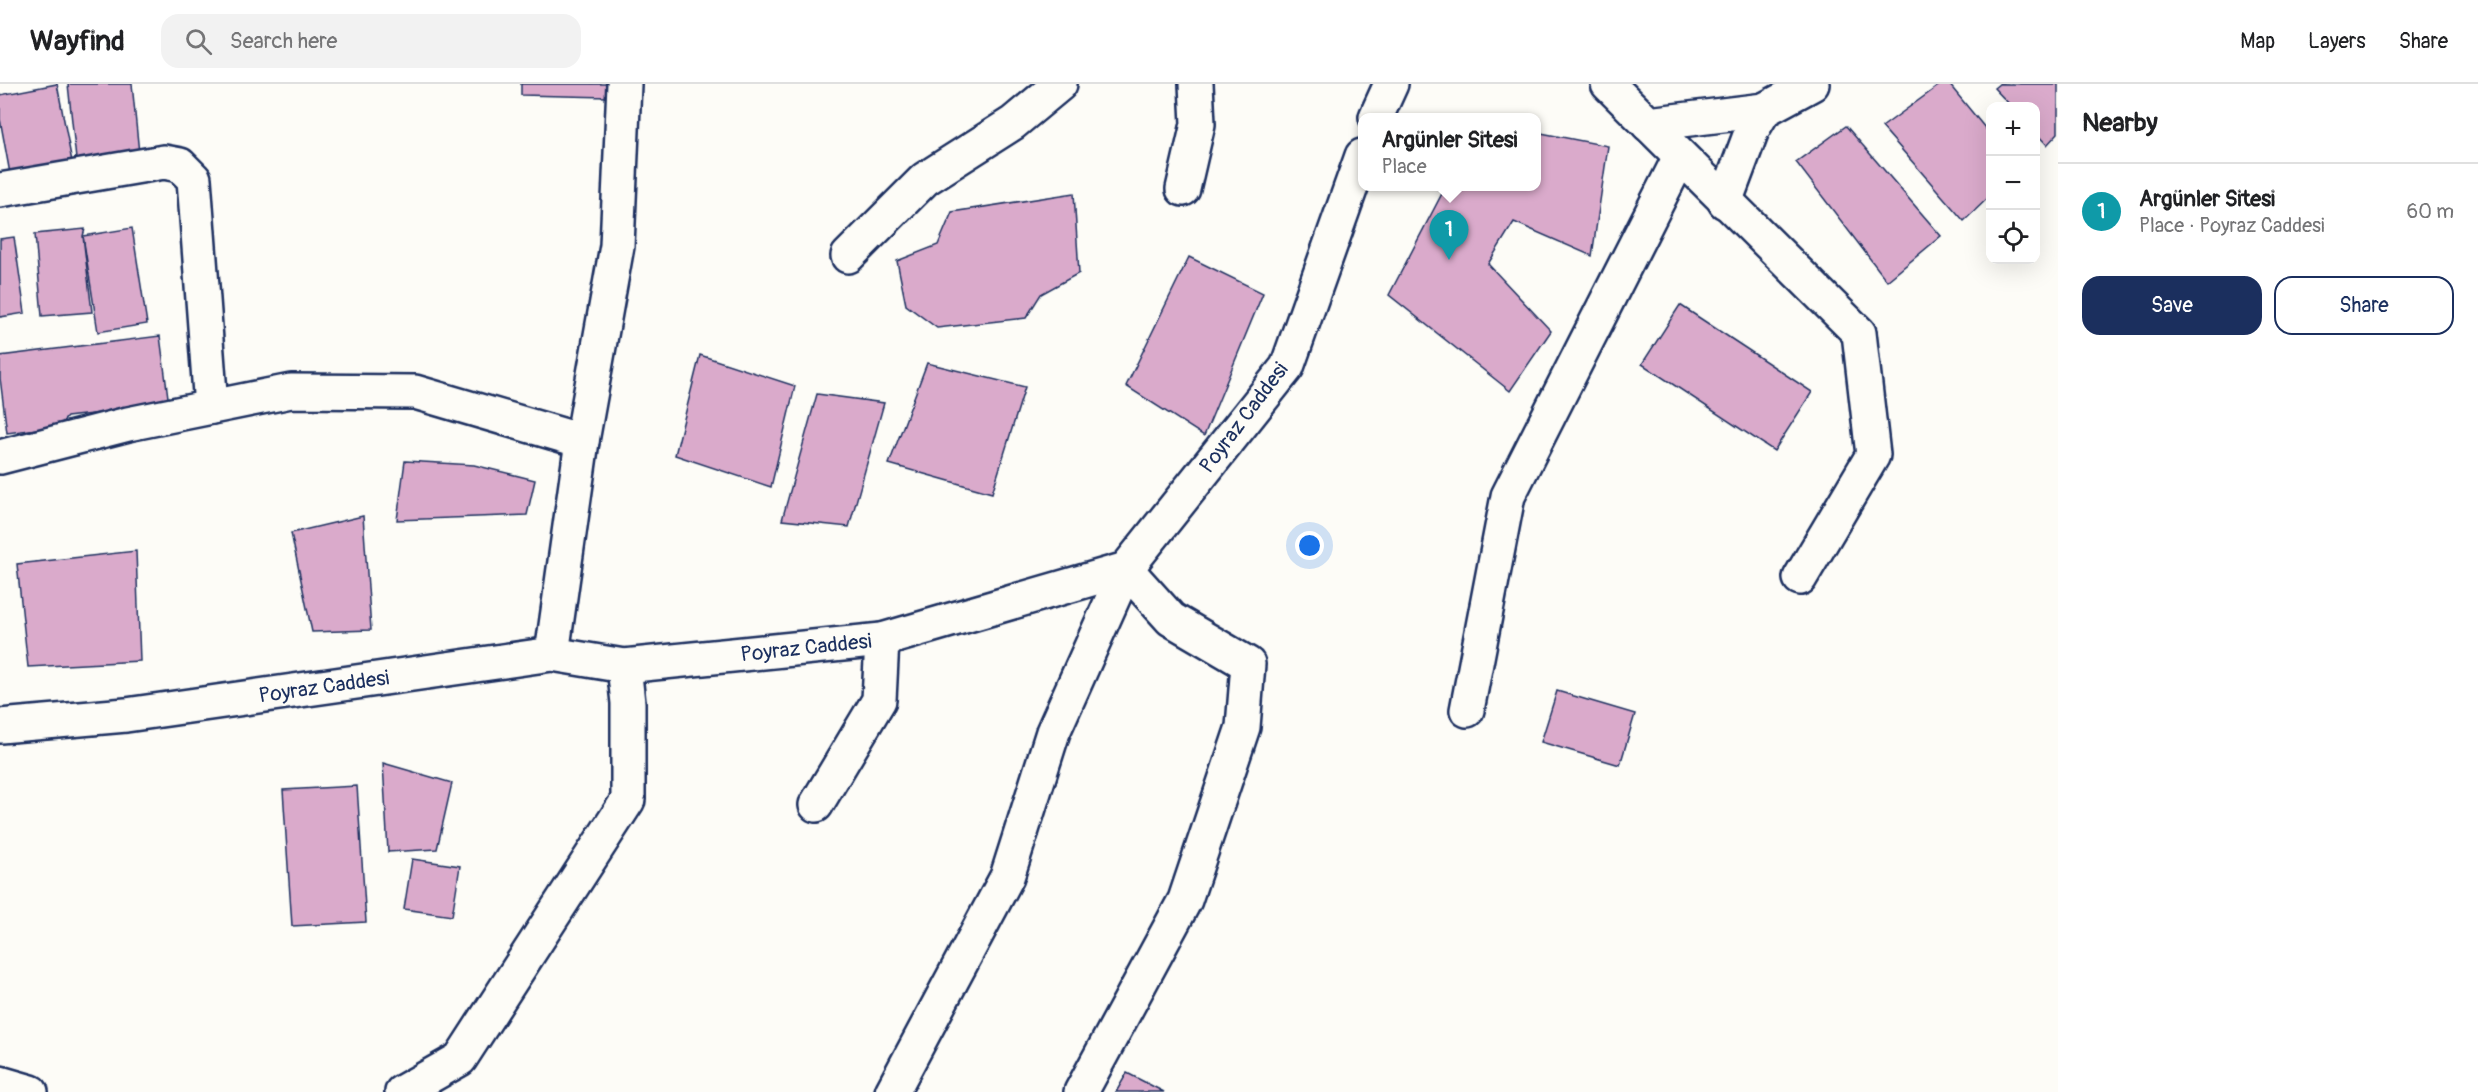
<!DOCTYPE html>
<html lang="en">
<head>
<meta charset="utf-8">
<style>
  body { margin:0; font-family:Pangolin,sans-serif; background:#f2f2f2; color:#202124 }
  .controls { position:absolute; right:18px; top:18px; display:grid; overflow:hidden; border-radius:12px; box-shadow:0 6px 24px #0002 }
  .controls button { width:54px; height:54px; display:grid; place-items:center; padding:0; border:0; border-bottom:2px solid #e0e0e0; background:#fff; color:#202124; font:30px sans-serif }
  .you { position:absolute; left:1310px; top:462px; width:21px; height:21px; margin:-15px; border:4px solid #fff; border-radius:50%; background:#1a73e8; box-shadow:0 0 0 9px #1a73e833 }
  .badge { display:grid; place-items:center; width:39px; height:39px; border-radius:50%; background:#1b2f5e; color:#fff; font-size:20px; font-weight:700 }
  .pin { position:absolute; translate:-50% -50px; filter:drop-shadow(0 2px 3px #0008) }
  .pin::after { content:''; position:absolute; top:32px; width:21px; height:18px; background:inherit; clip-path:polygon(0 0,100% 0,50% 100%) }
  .popup { position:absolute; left:1358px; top:29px; width:183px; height:78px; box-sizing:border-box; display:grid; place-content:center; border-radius:12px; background:#fff; filter:drop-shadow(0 2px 4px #0005); font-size:20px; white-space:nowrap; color:#757577 }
  .popup b { font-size:22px; color:#202124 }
  .popup::after { content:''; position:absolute; left:50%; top:100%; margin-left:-12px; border:12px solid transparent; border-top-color:#fff }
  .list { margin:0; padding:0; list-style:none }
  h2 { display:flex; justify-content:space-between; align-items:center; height:78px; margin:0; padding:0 24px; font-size:26px }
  h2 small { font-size:20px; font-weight:400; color:#757577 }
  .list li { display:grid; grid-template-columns:39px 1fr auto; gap:18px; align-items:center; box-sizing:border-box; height:96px; padding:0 24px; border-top:2px solid #e0e0e0 }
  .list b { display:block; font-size:22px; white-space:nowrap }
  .list p { margin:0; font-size:20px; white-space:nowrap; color:#757577 }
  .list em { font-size:20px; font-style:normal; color:#757577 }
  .actions { display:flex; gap:12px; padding:18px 24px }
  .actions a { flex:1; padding:14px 0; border:2px solid #1b2f5e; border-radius:18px; text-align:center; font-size:21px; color:#1b2f5e }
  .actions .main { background:#1b2f5e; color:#fff }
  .icon { flex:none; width:33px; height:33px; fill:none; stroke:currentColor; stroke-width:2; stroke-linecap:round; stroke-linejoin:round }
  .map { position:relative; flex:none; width:2058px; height:1008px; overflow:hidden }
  header { display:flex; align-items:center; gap:36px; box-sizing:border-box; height:84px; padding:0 30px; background:#fff; border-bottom:2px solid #e0e0e0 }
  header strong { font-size:28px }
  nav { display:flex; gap:33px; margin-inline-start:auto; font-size:21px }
  .search { width:420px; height:54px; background:#f2f2f2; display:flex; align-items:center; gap:15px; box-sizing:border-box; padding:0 21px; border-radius:18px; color:#757577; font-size:22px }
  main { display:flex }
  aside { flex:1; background:#fff }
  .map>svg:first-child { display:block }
  .building { fill:#daaacb; stroke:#1b2f5e; stroke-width:1.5 }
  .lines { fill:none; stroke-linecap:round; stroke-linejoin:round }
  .minor-casing { stroke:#1b2f5e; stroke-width:38 }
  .tertiary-casing { stroke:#1b2f5e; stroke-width:38 }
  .minor { stroke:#fdfcf7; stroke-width:33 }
  .tertiary { stroke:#fdfcf7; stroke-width:33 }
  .labels { text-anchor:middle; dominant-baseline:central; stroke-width:4.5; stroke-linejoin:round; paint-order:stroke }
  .street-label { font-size:21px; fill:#1b2f5e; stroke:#fdfcf7 }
</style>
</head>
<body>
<header>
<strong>Wayfind</strong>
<div class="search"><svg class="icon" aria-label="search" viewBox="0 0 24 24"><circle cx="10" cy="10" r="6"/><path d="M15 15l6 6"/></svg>Search here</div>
<nav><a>Map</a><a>Layers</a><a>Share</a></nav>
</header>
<main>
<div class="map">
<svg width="2058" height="1008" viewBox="0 0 2058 1008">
  <rect width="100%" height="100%" fill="#fdfcf7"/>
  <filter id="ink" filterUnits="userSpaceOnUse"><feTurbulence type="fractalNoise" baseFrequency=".0167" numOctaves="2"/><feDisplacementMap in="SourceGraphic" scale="12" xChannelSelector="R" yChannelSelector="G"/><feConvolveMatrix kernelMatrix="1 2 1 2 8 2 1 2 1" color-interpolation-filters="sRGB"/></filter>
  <g filter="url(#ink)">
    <g class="building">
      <polygon points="57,0 73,83 11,95 0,35 0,11"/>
      <polygon points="68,0 132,0 139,69 76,75"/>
      <polygon points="521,0 608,0 608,13 521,11"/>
      <polygon points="1941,0 1949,0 1990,50 1990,112 1964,137 1882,43"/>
      <polygon points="1999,0 2058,0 2058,49 2047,61 2036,49 2036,22 2011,22 1994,4"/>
      <polygon points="1846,42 1941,152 1887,197 1796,78"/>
      <polygon points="1536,48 1608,62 1592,172 1514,138 1488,180 1551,247 1510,307 1389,211 1446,102 1536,102"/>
      <polygon points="1074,109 1079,189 1041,210 1026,234 937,244 906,221 897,177 938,161 952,128"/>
      <polygon points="132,144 147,240 98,248 83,152"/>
      <polygon points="85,145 83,152 92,228 42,232 35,150"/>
      <polygon points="14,153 25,229 0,233 0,155"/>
      <polygon points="1189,173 1263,209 1204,352 1126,302"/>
      <polygon points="1680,221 1812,308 1774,367 1642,280"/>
      <polygon points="160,252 169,321 67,333 59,342 7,349 0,294 0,272"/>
      <polygon points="700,271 795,302 771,403 675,371"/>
      <polygon points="927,279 1025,303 992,409 889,380"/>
      <polygon points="817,310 884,319 849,443 782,436"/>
      <polygon points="405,377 474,381 535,396 527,431 397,436"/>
      <polygon points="363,432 371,546 312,548 291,449"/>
      <polygon points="136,467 140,577 28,583 17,480"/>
      <polygon points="1557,607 1635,630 1620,681 1541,658"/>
      <polygon points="383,679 452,699 437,765 388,768"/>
      <polygon points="357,702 366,838 292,842 283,706"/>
      <polygon points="412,775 460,782 452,832 404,825"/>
      <polygon points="1127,989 1164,1008 1116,1008"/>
    </g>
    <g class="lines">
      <g class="minor-casing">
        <g id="minor">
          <polyline points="1608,0 1859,249 1873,371 1800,494"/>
          <polyline points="1764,26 1812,0"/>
          <polyline points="1648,40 1764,26 1752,46 1725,118"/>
          <polyline points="1183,105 1198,40 1196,0"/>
          <polyline points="0,106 164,78 180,81 194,95 211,323"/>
          <polyline points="848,172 925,95 1013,39 1060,0"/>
          <polyline points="0,373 128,340 291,307 415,308 582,357"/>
          <polyline points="552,570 582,357 617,162 624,0"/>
          <polyline points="1467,626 1508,412 1680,73"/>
          <polyline points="816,721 879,616 882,556"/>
          <polyline points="0,999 31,1008"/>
          <polyline points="402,1008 460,975 628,716 628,619 624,582"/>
          <polyline points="892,1008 1007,793 1053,648 1126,485 1171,535 1248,580 1243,643 1185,816 1081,1008"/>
        </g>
      </g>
      <g class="tertiary-casing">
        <g id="tertiary">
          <polyline points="1376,33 1391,0"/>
          <polyline points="0,642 126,631 552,570 624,582 882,556 1126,485 1287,283 1362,72"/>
        </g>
      </g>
      <use href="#minor" class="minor"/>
      <use href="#tertiary" class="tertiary"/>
    </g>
  </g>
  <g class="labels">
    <g class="street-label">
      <text transform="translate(1244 334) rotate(-53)">Poyraz Caddesi</text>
      <text transform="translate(806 564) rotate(-6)">Poyraz Caddesi</text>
      <text transform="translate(324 603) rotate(-8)">Poyraz Caddesi</text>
    </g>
  </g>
</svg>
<div class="controls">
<button>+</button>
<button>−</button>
<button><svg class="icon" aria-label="locate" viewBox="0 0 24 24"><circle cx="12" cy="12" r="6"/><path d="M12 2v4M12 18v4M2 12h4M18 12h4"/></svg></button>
</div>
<div class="you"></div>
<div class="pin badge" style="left:1449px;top:176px;background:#0f9aa8">1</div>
<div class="popup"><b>Argünler Sitesi</b>Place</div>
</div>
<aside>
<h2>Nearby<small></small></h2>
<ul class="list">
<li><span class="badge" style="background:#0f9aa8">1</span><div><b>Argünler Sitesi</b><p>Place · Poyraz Caddesi</p></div><em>60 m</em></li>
</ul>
<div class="actions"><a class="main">Save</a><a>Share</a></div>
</aside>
</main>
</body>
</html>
